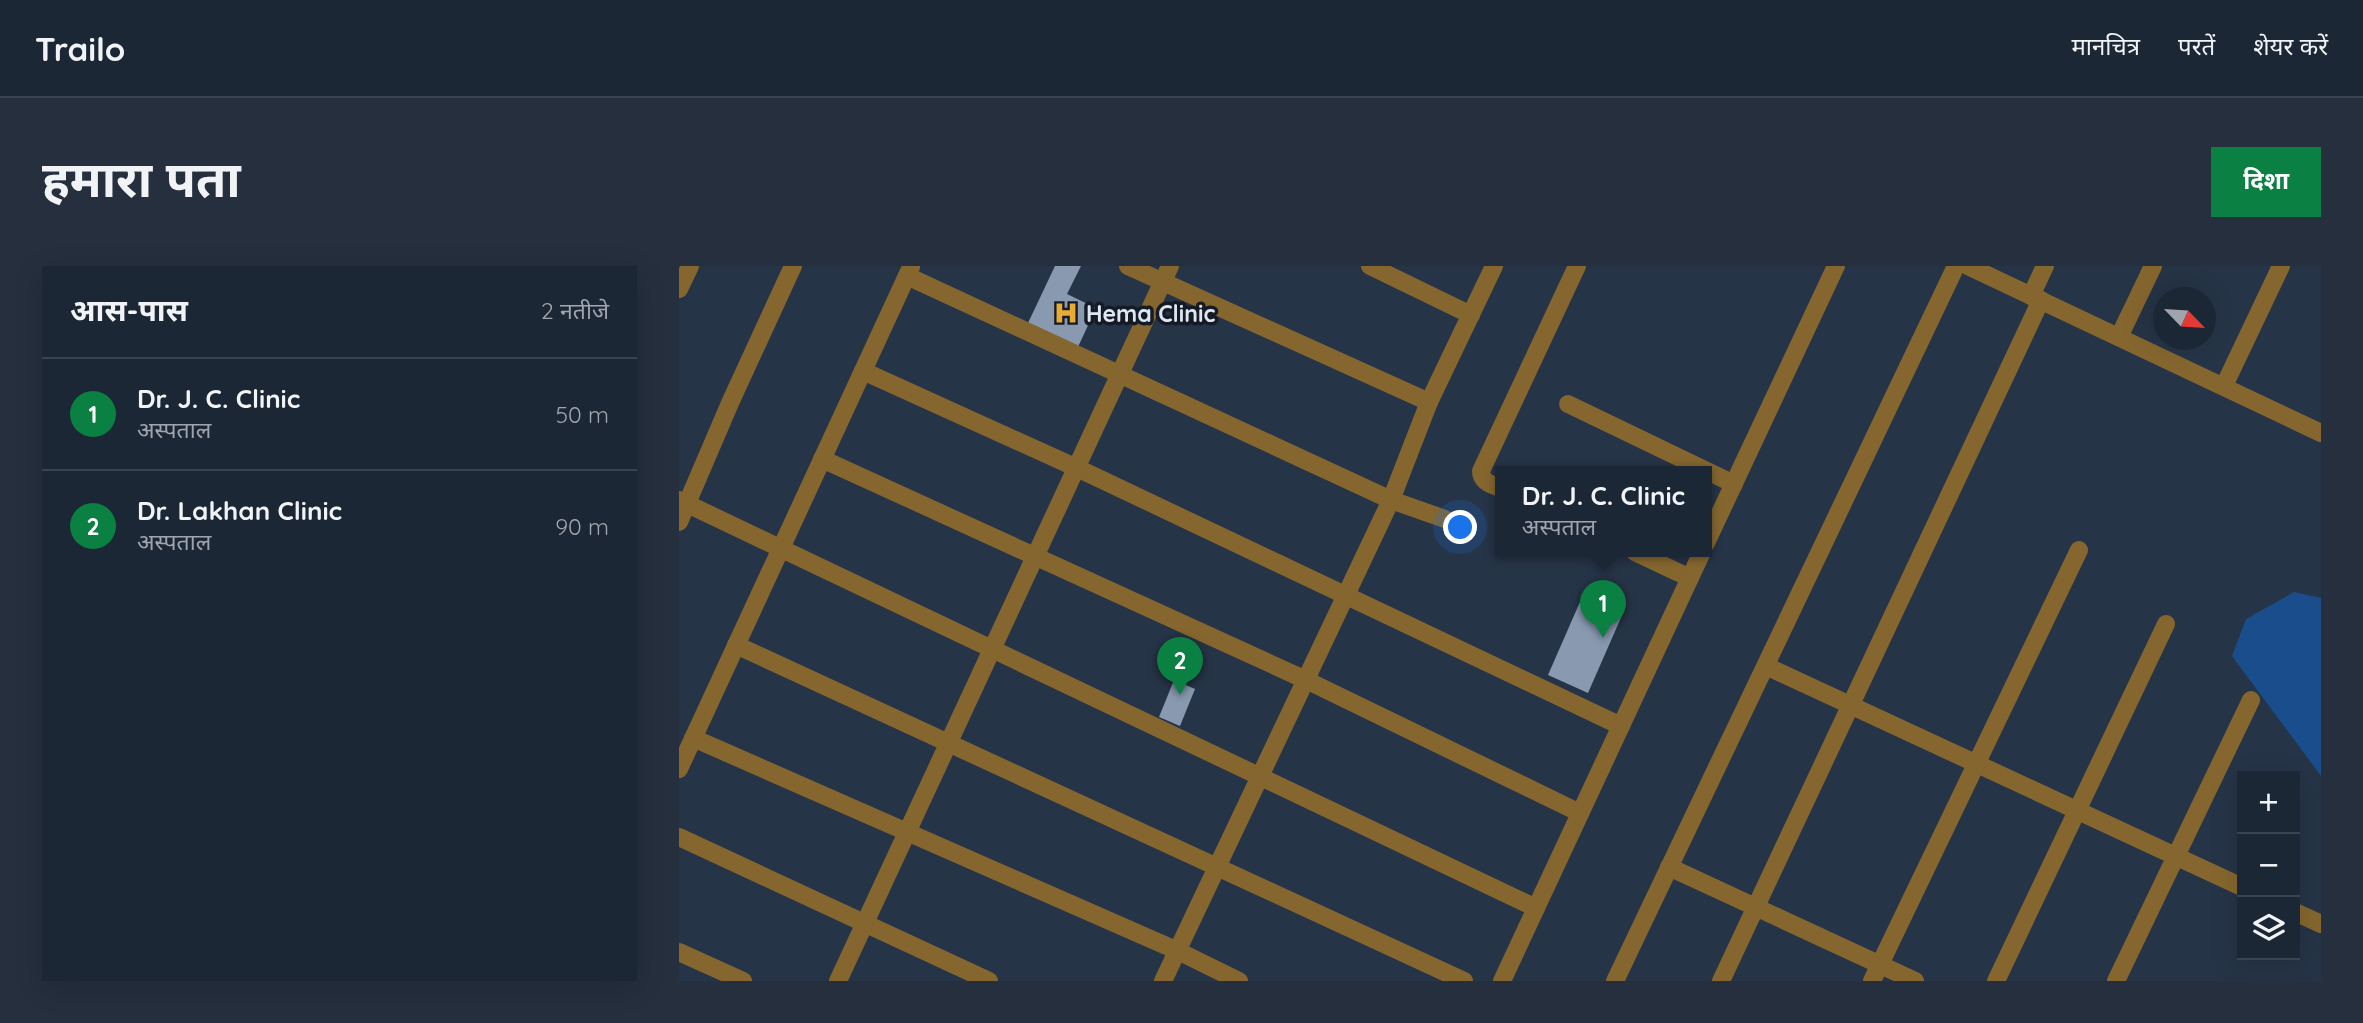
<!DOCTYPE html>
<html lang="hi">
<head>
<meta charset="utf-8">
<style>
  body { margin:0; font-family:Quicksand,"Noto Sans Devanagari",sans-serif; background:#252f3d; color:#f1f3f6 }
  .controls { position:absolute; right:21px; bottom:21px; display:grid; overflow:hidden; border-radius:0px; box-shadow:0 7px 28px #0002 }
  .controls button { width:63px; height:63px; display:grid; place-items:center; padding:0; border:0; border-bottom:2px solid #3a4450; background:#1c2735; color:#f1f3f6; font:35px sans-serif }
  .compass { position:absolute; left:1474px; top:21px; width:63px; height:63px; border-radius:50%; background:#1c2735; box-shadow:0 7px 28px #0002; rotate:115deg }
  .you { position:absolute; left:782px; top:262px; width:24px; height:24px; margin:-18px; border:5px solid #fff; border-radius:50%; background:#1a73e8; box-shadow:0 0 0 10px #1a73e833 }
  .badge { display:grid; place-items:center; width:46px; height:46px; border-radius:50%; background:#0b8043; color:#fff; font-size:23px; font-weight:700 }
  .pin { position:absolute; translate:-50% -58px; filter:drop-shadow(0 2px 4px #0008) }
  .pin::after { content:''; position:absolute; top:37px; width:24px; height:21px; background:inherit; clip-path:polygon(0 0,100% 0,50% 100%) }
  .popup { position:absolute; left:816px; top:200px; width:217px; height:91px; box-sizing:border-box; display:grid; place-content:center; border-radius:0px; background:#1c2735; filter:drop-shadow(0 2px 5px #0005); font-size:23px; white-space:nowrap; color:#a0a5ad }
  .popup b { font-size:26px; color:#f1f3f6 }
  .popup::after { content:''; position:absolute; left:50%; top:100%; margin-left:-14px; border:14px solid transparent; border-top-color:#1c2735 }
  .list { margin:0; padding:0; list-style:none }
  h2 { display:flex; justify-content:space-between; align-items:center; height:91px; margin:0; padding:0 28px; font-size:30px }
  h2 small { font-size:23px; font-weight:400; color:#a0a5ad }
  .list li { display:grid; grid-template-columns:46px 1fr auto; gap:21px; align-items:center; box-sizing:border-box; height:112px; padding:0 28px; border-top:2px solid #3a4450 }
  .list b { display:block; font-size:26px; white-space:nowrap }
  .list p { margin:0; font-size:23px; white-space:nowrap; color:#a0a5ad }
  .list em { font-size:23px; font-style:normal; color:#a0a5ad }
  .icon { flex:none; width:38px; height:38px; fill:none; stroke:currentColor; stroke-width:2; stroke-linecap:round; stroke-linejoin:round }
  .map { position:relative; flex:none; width:1642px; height:715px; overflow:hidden; border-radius:0px }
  header { display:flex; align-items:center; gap:42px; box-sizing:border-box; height:98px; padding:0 35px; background:#1c2735; border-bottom:2px solid #3a4450 }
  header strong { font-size:33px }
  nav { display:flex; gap:38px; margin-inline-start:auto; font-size:24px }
  .intro { display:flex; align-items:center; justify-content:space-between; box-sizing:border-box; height:168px; padding:0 42px }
  h1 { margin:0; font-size:49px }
  .button { padding:18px 32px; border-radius:0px; background:#0b8043; color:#fff; font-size:24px; font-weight:700 }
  main { display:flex; gap:42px; padding:0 42px }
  aside { flex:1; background:#1c2735; border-radius:0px; box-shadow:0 7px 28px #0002 }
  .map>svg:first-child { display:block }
  .green { fill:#1a4d8c }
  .building { fill:#8899b0 }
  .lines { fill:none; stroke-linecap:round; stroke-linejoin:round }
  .minor { stroke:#85662e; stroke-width:18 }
  .labels { text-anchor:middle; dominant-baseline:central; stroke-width:7; stroke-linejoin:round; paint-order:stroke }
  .poi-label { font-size:23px; font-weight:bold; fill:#dde6f3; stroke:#151b24; text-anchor:start }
</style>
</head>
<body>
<header>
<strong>Trailo</strong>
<nav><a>मानचित्र</a><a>परतें</a><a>शेयर करें</a></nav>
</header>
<div class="intro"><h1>हमारा पता</h1><a class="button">दिशा</a></div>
<main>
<aside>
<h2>आस-पास<small>2 नतीजे</small></h2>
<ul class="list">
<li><span class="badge">1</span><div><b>Dr. J. C. Clinic</b><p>अस्पताल</p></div><em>50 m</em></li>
<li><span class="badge">2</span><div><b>Dr. Lakhan Clinic</b><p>अस्पताल</p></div><em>90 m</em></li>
</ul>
</aside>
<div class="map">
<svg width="1642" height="715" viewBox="0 0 1642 715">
  <rect width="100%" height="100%" fill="#263447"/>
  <polygon class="green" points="1615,326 1642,332 1642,510 1553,390 1567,353"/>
  <g class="building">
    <polygon points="376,0 402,0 388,28 417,42 399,81 349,57"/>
    <polygon points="904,329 944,347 909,427 869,409"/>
    <polygon points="495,414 516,423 501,460 480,451"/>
  </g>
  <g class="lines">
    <g class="minor">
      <polyline points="449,0 750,136"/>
      <polyline points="691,0 792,49"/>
      <polyline points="1289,0 1642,167"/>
      <polyline points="228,10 712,234 766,253"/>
      <polyline points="0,23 11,0"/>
      <polyline points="1352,30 1366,0"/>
      <polyline points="1440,71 1474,0"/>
      <polyline points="184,105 398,202 942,460"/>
      <polyline points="1545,120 1602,0"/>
      <polyline points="889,138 1055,218"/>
      <polyline points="143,193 627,414 901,547"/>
      <path d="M821 222C812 218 802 216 802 205L898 0"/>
      <polyline points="0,234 857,642"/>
      <polyline points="0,256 51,137 114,0"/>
      <polyline points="1027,277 1157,0"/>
      <polyline points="956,286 1011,312"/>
      <polyline points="57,379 785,715"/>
      <polyline points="1087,400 1563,621"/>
      <polyline points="14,472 499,685 560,715"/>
      <polyline points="0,503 232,1"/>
      <polyline points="0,571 310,715"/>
      <polyline points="990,601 1236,715"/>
      <polyline points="1616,646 1642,658"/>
      <polyline points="0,686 64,715"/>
      <polyline points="159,715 491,0"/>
      <polyline points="484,715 712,234 750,136 815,0"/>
      <polyline points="823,715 1023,286"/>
      <polyline points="936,715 1277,0"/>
      <polyline points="1042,715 1362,34"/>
      <polyline points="1193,715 1400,284"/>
      <polyline points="1317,715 1487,358"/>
      <polyline points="1437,715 1572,434"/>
    </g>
  </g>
  <defs>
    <g id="hospital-bare" transform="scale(1.89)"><path d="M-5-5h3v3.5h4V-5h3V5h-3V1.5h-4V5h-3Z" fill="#e7ac37" stroke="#151b24" stroke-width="2.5" paint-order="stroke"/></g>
  </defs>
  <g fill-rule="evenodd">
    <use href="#hospital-bare" x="387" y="47"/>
  </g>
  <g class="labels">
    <g class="poi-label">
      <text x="407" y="47">Hema Clinic</text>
    </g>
  </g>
</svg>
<div class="controls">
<button>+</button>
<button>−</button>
<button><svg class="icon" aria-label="layers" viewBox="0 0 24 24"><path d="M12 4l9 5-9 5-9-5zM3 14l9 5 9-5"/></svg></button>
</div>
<svg class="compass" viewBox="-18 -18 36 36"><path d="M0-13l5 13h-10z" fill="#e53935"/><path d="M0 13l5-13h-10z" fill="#a0a5ad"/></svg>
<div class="you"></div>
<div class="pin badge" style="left:924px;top:372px">1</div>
<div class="popup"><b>Dr. J. C. Clinic</b>अस्पताल</div>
<div class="pin badge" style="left:501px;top:429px">2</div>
</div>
</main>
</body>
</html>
